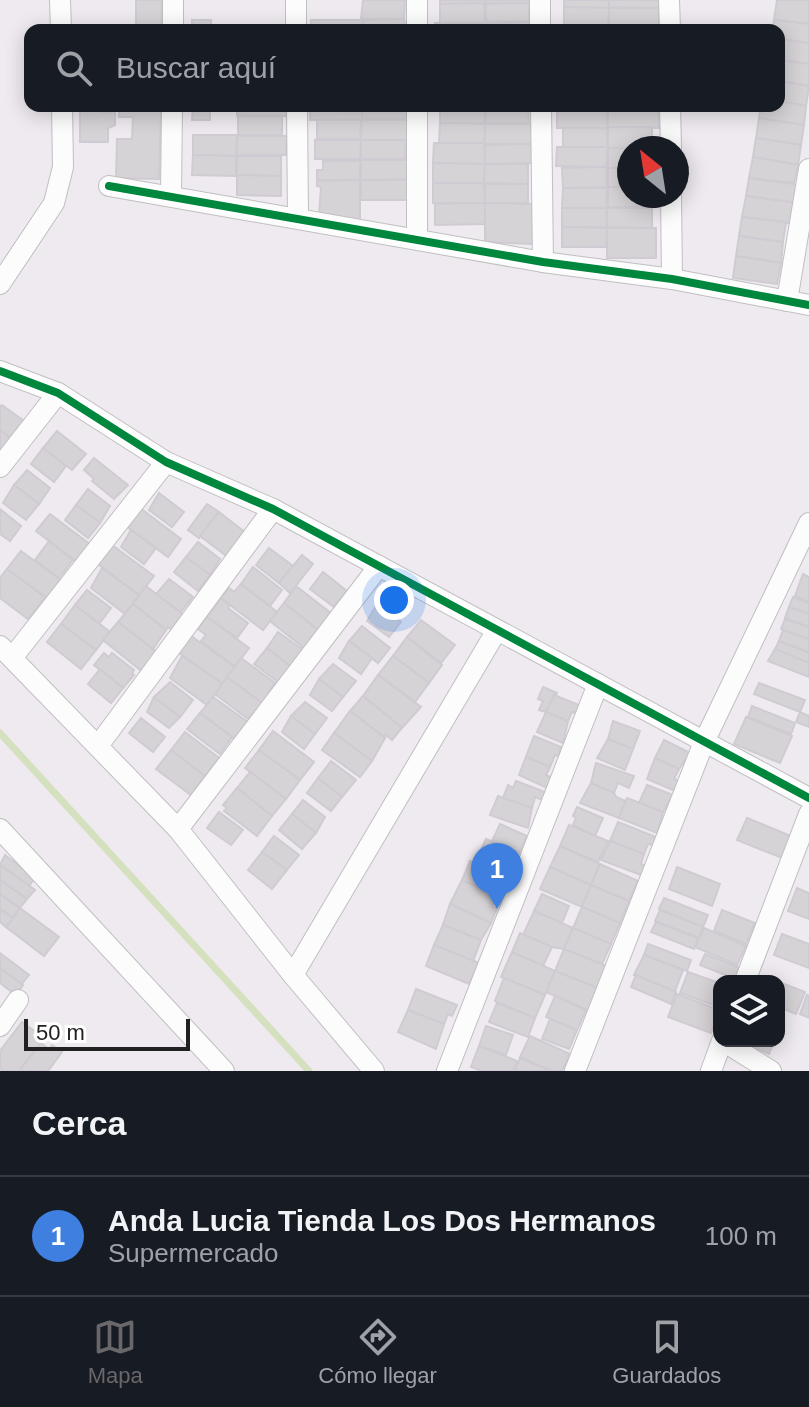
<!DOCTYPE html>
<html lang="es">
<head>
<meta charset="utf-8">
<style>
  body { margin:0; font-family:Arial,sans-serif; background:#242831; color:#f1f3f6 }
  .controls { position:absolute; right:24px; bottom:24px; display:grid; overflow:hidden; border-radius:16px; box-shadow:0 4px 20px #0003 }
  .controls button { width:72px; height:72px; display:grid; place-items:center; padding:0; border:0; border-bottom:2px solid #363941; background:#171b24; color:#f1f3f6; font:40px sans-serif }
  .compass { position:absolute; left:617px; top:136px; width:72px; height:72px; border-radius:50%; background:#171b24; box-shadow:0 4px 20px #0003; rotate:330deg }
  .scale { position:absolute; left:24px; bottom:20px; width:166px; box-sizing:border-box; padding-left:8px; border:4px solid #212121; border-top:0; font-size:22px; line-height:28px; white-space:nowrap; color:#212121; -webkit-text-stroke:6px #fff; paint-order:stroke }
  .you { position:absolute; left:394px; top:600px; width:28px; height:28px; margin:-20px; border:6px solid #fff; border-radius:50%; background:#1a73e8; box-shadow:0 0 0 12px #1a73e833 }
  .badge { display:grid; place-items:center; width:52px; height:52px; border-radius:50%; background:#696769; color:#fff; font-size:26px; font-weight:700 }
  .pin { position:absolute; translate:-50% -66px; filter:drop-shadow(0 2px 4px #0008) }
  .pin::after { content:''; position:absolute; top:42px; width:28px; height:24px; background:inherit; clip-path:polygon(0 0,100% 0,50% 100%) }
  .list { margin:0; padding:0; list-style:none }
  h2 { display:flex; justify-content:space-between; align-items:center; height:104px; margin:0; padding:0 32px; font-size:34px }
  h2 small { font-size:26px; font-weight:400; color:#9ea1a6 }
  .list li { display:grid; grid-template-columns:52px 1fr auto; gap:24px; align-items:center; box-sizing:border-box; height:120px; padding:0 32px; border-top:2px solid #363941 }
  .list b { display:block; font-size:30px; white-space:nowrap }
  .list p { margin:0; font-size:26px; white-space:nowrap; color:#9ea1a6 }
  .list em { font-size:26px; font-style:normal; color:#9ea1a6 }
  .icon { flex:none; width:44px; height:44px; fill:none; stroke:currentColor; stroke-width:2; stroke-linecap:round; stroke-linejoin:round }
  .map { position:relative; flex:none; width:809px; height:1071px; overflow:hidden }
  .search { position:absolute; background:#171b24; box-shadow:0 4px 20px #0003; left:24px; right:24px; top:24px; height:88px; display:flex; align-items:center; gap:20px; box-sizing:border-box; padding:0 28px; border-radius:16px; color:#9ea1a6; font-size:30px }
  .sheet { height:224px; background:#171b24 }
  nav { display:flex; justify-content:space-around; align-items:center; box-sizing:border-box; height:112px; border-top:2px solid #363941; background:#171b24; font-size:22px; color:#9ea1a6 }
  nav a { display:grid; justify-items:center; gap:4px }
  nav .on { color:#696769 }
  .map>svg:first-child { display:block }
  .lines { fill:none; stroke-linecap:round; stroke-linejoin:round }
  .stream { stroke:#d5e0bf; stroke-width:7 }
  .building { fill:#d6d3d7; stroke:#d0cbd2; stroke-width:2 }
  .street-casing { stroke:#c0bfc1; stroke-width:22 }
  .street { stroke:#fcfcfd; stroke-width:20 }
  .cycleway-casing { stroke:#fff; stroke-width:13 }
  .cycleway { stroke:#00873e; stroke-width:8 }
</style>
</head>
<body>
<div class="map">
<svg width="809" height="1071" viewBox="0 0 809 1071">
  <rect width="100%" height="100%" fill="#eeeaef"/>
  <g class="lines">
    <polyline class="stream" points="0,733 309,1071"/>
  </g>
  <g class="building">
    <polygon points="136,0 162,0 161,30 136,30"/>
    <polygon points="363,0 405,0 404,19 361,19"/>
    <polygon points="440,0 484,0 484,3 440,4"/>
    <rect x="486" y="0" width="46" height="3"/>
    <polygon points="564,0 609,0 609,8 564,7"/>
    <polygon points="609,0 659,0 659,8 609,7"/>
    <polygon points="777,0 809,0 809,24 774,20"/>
    <polygon points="484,3 485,23 440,23 440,4"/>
    <polygon points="529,3 529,21 486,22 486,4"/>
    <polygon points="564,7 609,8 608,27 564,27"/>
    <rect x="609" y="8" width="50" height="19"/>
    <rect x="192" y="20" width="19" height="10"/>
    <polygon points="311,20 363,20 362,30 311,30"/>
    <polygon points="363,20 404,19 406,30 362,30"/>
    <polygon points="774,20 809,24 809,43 779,39 779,30 773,30"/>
    <polygon points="529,22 529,30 485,30 485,24"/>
    <rect x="435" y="23" width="50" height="7"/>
    <polygon points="607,27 607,30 556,30 556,28"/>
    <rect x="609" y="27" width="44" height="3"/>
    <polygon points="779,39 809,43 809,64 779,60"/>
    <polygon points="779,60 809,64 809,86 779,81"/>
    <polygon points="779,81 809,86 806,106 779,101"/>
    <polygon points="779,101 806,106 804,125 759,118 761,106 779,106"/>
    <polygon points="80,106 102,106 102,112 115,111 115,125 108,128 108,142 80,142"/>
    <polygon points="119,106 161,106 159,179 116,178 117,139 132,139 133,117 119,117"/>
    <polygon points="193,106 210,106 210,120 192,120"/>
    <polygon points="237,106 287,106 286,116 237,115"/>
    <polygon points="310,106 362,106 362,119 310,120"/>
    <rect x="362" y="106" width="50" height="13"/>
    <rect x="440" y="106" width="45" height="17"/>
    <polygon points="485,106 528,106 529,123 486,123"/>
    <rect x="557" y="107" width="50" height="21"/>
    <polygon points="608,108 658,108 659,128 608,127"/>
    <rect x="238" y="116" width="44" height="19"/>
    <polygon points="759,118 804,125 801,145 756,138"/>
    <polygon points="317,120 361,120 360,139 317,139"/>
    <polygon points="362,120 411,120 412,140 361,140"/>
    <polygon points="440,123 485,124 484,143 439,143"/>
    <rect x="485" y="124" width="50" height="20"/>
    <rect x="608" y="127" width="44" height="21"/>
    <rect x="563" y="128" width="44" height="19"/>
    <polygon points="193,135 237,135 236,156 193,155"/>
    <polygon points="237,136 287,136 286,155 237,155"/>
    <polygon points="756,138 801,145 798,165 753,157"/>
    <polygon points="315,140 361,140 360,159 315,159"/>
    <polygon points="361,140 406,140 405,159 361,159"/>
    <polygon points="434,143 484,143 485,164 433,163"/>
    <polygon points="535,144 535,163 485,164 485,145"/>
    <polygon points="557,147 607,147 607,167 556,166"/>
    <polygon points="658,147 658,148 629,148 629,168 608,168 608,148"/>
    <polygon points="193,155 236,156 236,176 192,175"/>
    <polygon points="237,156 281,156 281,176 237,175"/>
    <polygon points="753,157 798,165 794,183 749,178"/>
    <polygon points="361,160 412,160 412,179 361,180"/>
    <polygon points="323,161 360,161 360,180 317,180 317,170 323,170"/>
    <polygon points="433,163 485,164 484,183 433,183"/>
    <polygon points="485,164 528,164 528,184 484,183"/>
    <polygon points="607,167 607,187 563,188 562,168"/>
    <rect x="608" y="168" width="21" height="19"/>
    <polygon points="237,175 281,176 281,196 237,195"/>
    <polygon points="749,178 800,185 797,203 746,196"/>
    <polygon points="360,180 360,221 319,216 321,187 317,186 317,181"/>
    <rect x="361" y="180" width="49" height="20"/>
    <polygon points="433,183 484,183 485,203 433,203"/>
    <rect x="485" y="184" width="43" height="19"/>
    <polygon points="608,187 629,187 629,196 652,196 652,207 608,207"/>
    <polygon points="563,188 607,188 606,208 562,208"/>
    <polygon points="746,196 797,203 795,224 742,217"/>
    <polygon points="485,203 485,224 435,225 435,204"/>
    <polygon points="485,203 534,204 532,244 485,242"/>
    <polygon points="562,208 606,208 607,227 562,227"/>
    <polygon points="607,208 652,208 652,228 607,227"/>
    <polygon points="742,217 786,222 783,242 739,236"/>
    <polygon points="562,227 607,228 606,247 562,247"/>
    <rect x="607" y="228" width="49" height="30"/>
    <polygon points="739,236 783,242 781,263 736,256"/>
    <polygon points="736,256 781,263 777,284 733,278"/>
    <polygon points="2,405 24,421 10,438 0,430 0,407"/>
    <polygon points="0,430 10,438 0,452"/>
    <polygon points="57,431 86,454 72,470 43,448"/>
    <polygon points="43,448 66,466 54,482 31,464"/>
    <polygon points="94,458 128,485 114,499 92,481 94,479 84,470"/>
    <polygon points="27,470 50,488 39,504 14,485"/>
    <polygon points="14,485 39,504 26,520 3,503"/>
    <polygon points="88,489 110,506 100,523 76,505"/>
    <polygon points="159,493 184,512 172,527 149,510"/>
    <polygon points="207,504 219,512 199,538 188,530"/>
    <polygon points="76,505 100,523 88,538 65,520"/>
    <polygon points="140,508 181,539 168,557 126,526"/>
    <polygon points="0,509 21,526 10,541 0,534"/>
    <polygon points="219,512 246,533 228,557 200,536"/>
    <polygon points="50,514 91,545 78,563 36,531"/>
    <polygon points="131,530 156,548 144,564 121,547"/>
    <polygon points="49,541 73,560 59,578 35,560"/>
    <polygon points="198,542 220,559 210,575 186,557"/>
    <polygon points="112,545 154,576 139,595 98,564"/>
    <polygon points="269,548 293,566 279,583 256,565"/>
    <polygon points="21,551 62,581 48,599 7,569"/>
    <polygon points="302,555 313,564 290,593 279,583"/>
    <polygon points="186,557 210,575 198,591 174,572"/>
    <polygon points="253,567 282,590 270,606 241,584"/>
    <polygon points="102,568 139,595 125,614 91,588"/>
    <polygon points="7,569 45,597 28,619 0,598 0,578"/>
    <polygon points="323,572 347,591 334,607 310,589"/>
    <polygon points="803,574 809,577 809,602 795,596"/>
    <polygon points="169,579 193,597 180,613 156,594"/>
    <polygon points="241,584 277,612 263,630 221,598 229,588 234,592"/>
    <polygon points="146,586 186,617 174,632 168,627 166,630 133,604"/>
    <polygon points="296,586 332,614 318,630 284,603"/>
    <polygon points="87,590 111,608 99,624 75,605"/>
    <polygon points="793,597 809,603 809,614 789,607"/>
    <polygon points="221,598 230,605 228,608 248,623 237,638 207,617"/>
    <polygon points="284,603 318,630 304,648 270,621"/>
    <polygon points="133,604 166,630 153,649 118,622"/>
    <polygon points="377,604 401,622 389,637 367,621"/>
    <polygon points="75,605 110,632 96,650 61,624"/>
    <polygon points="789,607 809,614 809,627 785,618"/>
    <polygon points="207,617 249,648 235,667 201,641 206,635 198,629"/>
    <polygon points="785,619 809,627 809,639 781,629"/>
    <polygon points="421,620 455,645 441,663 407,637"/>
    <polygon points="118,622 159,654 144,673 103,640"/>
    <polygon points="61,624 96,650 81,669 47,642"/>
    <polygon points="362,626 390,648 378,663 349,641"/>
    <polygon points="783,630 809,639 809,652 779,641"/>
    <polygon points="278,632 303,650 290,666 267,648"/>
    <polygon points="191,636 235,667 223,684 179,653"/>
    <polygon points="407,637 442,665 429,683 393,656"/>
    <polygon points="349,641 372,658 361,674 339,658"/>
    <polygon points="779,641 809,653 809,663 775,649"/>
    <polygon points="267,648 290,666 278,682 254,664"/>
    <polygon points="775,649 809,663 809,677 768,661"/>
    <polygon points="104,653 109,657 112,653 134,670 132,674 134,675 123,688 94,665"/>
    <polygon points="182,656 223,684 207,705 170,678"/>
    <polygon points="393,656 429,683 415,702 378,675"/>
    <polygon points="241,658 275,683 269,692 272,694 263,704 227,677"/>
    <polygon points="333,664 356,681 343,697 319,679"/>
    <polygon points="100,669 123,688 111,703 88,684"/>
    <polygon points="378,675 421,707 402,728 363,696"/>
    <polygon points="227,677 263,704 248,719 215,694"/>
    <polygon points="319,679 343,697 332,711 310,695"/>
    <polygon points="170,682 193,700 180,717 154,697"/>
    <polygon points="759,683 805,700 800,712 754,694"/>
    <polygon points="543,687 557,693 546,712 539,710 543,701 538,699"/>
    <polygon points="554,695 579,705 576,713 572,712 568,721 546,712"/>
    <polygon points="363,696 402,728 392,740 386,735 385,738 350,711"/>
    <polygon points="154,697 180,717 169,728 147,712"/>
    <polygon points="213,697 252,725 239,742 200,713"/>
    <polygon points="305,702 327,718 315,734 291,716"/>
    <polygon points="752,706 795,723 791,734 748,717"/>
    <polygon points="350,711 385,738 372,761 334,733"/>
    <polygon points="546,712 568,721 563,743 537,732"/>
    <polygon points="800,712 809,716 809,727 796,722"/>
    <polygon points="200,713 232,737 220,754 187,729"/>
    <polygon points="291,716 315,734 304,749 282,732"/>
    <polygon points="746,717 792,736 780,763 734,744"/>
    <polygon points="141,718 165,737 153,752 129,733"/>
    <polygon points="613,721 640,731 633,749 608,739"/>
    <polygon points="273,731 314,762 300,780 259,750"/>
    <polygon points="185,732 219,758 205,776 171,750"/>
    <polygon points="334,733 372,761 360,777 322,750"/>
    <polygon points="534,736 561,747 558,756 555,755 550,767 526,757"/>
    <polygon points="608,739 633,749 625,770 597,758"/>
    <polygon points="664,740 690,753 679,769 655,758"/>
    <polygon points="171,750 205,776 191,795 156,769"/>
    <polygon points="259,750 300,780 286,799 245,768"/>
    <polygon points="526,757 550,767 546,775 552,778 547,788 519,775"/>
    <polygon points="655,758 679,769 674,779 679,781 675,791 647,779"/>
    <polygon points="331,761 356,780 342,797 318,778"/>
    <polygon points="596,763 634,776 629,788 618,783 614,793 591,783"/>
    <polygon points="250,772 286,799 272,816 237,788"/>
    <polygon points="318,778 342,797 331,811 307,793"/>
    <polygon points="516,781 545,792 542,800 535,797 532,808 503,798 508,785 513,788"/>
    <polygon points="591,783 614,793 616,797 626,801 619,818 580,803"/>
    <polygon points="647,785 673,795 663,812 639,803"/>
    <polygon points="237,788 272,816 257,836 224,811 227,808 223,805"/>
    <polygon points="498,796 532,808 528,828 490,815"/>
    <polygon points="627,798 663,812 657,833 619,818"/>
    <polygon points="303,800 325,817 316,833 292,814"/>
    <polygon points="577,807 603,818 595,836 573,825 576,818 573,816"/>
    <polygon points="219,812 243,830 231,845 207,828"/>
    <polygon points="292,814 316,833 302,849 279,830"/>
    <polygon points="747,818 791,836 782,858 737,840"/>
    <polygon points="618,822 656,837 653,845 648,844 644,854 610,841"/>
    <polygon points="500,824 527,836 519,853 492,841"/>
    <polygon points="569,825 608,841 598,862 560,846"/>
    <polygon points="274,836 299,855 287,870 262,852"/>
    <polygon points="486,839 519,853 510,872 477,858"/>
    <polygon points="610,841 644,854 641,864 645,866 641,875 601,860"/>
    <polygon points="560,846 600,864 591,885 550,867"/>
    <polygon points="262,852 287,870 272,889 248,870"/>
    <polygon points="5,855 35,878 29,886 0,865"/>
    <polygon points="470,861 510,879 506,887 501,885 497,896 462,880"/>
    <polygon points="600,864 638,881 629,901 591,885"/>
    <polygon points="0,865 35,890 27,899 0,880"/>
    <polygon points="550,867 591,885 582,907 540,889"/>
    <polygon points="677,867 720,884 712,906 669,889"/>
    <polygon points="0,880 27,899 20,908 0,894"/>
    <polygon points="462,880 497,896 492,907 497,908 491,923 450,904"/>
    <polygon points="591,885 629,901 620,923 582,907"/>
    <polygon points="797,888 809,893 809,919 788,911"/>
    <polygon points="0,894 20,908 13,918 0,909"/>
    <polygon points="542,894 569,906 562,923 534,911"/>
    <polygon points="664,898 708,915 703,927 659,909"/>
    <polygon points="450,904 491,923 481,940 443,925"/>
    <polygon points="582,907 620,923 611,944 573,928"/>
    <polygon points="20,908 59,937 44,956 6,927"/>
    <polygon points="0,909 13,918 6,927 0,922"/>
    <polygon points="660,910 703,927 699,938 655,921"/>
    <polygon points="722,910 755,923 746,944 714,931"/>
    <polygon points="534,911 573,928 564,949 552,947 523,935"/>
    <polygon points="656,922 698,938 694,949 651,932"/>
    <polygon points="443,925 481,940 473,961 434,945"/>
    <polygon points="573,928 611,944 602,964 564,949"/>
    <polygon points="704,928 746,946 737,965 695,947"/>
    <polygon points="520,933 552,947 543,966 512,952"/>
    <polygon points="782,934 809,944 809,968 774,955"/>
    <polygon points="648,944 691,960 687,971 644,955"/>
    <polygon points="434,945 479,963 469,984 426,966"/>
    <polygon points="564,949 609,967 600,989 555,971"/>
    <polygon points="512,952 555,971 545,995 501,977"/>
    <polygon points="0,953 29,975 21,985 0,968"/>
    <polygon points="705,954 740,968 735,979 700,965"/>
    <polygon points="644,955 683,970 675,991 634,975"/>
    <polygon points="0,968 23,985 16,995 0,983"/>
    <polygon points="555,971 600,989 591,1012 546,992"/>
    <polygon points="688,972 719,983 719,1007 680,993"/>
    <polygon points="636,975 676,992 671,1004 631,987"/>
    <polygon points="504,978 545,995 535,1018 495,1001"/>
    <polygon points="779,982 805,992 796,1014 779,1007"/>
    <polygon points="416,989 457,1005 452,1016 448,1014 444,1024 408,1010"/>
    <polygon points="677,994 719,1010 711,1033 668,1017"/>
    <polygon points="807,995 809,996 809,1018 800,1014"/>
    <polygon points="555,996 586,1010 577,1030 546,1017"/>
    <polygon points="497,1003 535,1018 528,1037 489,1022"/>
    <polygon points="408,1010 444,1024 436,1049 398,1032"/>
    <polygon points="550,1019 577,1030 569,1049 542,1039"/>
    <polygon points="22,1022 44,1038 19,1071 3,1071 0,1069 0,1051"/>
    <polygon points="486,1026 513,1035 506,1055 479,1046"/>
    <polygon points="530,1036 570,1054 562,1071 552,1071 520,1057"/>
    <polygon points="740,1041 774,1041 769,1054"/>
    <polygon points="41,1043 49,1049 52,1045 62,1052 48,1071 19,1071"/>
    <polygon points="479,1046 517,1061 513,1071 482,1071 471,1067"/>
    <polygon points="520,1058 551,1071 515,1071"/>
  </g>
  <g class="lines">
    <g class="street-casing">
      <g id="street">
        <polyline points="60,0 61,30"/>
        <polyline points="296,0 296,30"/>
        <polyline points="417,0 417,30"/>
        <polyline points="540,0 540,30"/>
        <polyline points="669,0 670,30"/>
        <polyline points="173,30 173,0"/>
        <polyline points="297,106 298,218"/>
        <polyline points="417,106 417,239"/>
        <polyline points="541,106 543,262"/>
        <polyline points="670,106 671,148"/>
        <polyline points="109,186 543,262 672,279 809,305"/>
        <polyline points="171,195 172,106"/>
        <polyline points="671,196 672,279"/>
        <polyline points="0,284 54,203 63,167 62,106"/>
        <polyline points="787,301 809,169"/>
        <polyline points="0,371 58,393 166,462 273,509 809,798"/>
        <polyline points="0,467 58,393"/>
        <polyline points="0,646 178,829 293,975 374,1071"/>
        <polyline points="12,658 166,462"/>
        <polyline points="98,746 273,509"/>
        <polyline points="0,829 224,1071"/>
        <polyline points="178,829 379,566"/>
        <polyline points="293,975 497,630"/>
        <polyline points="745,981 809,814"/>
        <polyline points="0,1026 18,1000"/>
        <polyline points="723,1041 771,1071"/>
        <polyline points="447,1071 598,684"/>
        <polyline points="575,1071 704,742 809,523"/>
        <polyline points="711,1071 722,1041"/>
      </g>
    </g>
    <use href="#street" class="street"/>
    <g class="cycleway-casing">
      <g id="cycleway">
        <polyline points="109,186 543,262 672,279 809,305"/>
        <polyline points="0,371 58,393 166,462 273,509 809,798"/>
      </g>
    </g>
    <use href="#cycleway" class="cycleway"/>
  </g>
</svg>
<div class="controls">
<button><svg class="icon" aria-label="layers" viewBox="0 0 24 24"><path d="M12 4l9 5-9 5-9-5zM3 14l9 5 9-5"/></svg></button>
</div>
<svg class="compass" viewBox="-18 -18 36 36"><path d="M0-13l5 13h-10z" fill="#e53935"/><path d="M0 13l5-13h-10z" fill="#9ea1a6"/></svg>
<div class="scale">50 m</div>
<div class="you"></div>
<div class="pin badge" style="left:497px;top:909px;background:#3f7fe0">1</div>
<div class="search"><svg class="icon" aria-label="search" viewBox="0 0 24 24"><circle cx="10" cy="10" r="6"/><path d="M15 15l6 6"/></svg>Buscar aquí</div>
</div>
<section class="sheet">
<h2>Cerca<small></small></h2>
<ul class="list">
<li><span class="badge" style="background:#3f7fe0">1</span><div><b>Anda Lucia Tienda Los Dos Hermanos</b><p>Supermercado</p></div><em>100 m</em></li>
</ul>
</section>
<nav>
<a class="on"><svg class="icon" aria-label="map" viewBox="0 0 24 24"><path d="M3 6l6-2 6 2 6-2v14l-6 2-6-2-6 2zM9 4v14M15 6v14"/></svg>Mapa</a>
<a><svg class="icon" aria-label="directions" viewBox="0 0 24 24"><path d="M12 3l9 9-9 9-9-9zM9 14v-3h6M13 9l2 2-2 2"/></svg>Cómo llegar</a>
<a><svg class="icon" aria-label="saved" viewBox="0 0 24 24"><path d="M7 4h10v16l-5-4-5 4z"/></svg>Guardados</a>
</nav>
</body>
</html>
